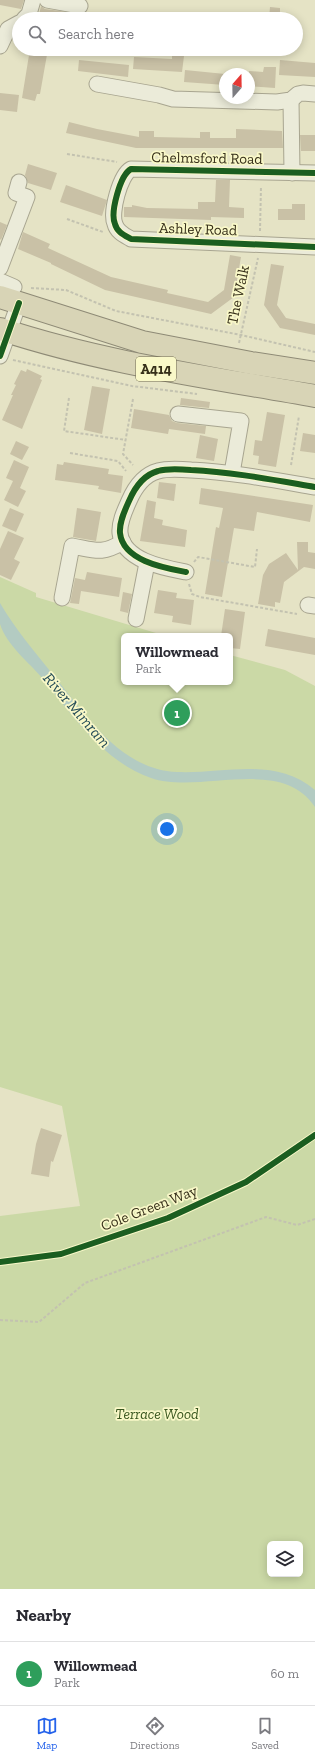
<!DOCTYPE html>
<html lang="en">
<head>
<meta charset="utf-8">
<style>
  body { margin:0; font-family:"Zilla Slab",serif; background:#f7f7f7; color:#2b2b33 }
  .controls { position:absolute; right:12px; bottom:12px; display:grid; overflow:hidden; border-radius:6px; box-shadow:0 2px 10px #0003 }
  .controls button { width:36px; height:36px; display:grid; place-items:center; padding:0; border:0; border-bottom:1px solid #e1e1e2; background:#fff; color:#2b2b33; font:20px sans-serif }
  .compass { position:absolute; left:219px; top:68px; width:36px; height:36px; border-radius:50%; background:#fff; box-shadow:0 2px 10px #0003; rotate:20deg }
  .you { position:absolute; left:167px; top:829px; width:14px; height:14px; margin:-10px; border:3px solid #fff; border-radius:50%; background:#1a73e8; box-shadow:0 0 0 6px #1a73e833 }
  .badge { display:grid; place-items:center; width:26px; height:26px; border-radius:50%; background:#2563eb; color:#fff; font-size:13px; font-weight:700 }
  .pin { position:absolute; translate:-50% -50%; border:2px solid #fff; box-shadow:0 1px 4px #0006 }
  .popup { position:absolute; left:121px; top:633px; width:112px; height:52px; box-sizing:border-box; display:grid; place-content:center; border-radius:6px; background:#fff; filter:drop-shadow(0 1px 3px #0005); font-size:13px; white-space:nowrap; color:#7c7c81 }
  .popup b { font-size:15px; color:#2b2b33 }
  .popup::after { content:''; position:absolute; left:50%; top:100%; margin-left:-8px; border:8px solid transparent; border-top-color:#fff }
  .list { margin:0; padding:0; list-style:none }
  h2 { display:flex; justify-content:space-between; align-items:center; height:52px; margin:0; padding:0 16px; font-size:17px }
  h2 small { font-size:13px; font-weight:400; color:#7c7c81 }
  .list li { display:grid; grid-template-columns:26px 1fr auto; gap:12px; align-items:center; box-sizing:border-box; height:64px; padding:0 16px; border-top:1px solid #e1e1e2 }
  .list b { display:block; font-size:15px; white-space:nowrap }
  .list p { margin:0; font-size:13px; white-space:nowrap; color:#7c7c81 }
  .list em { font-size:13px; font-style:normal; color:#7c7c81 }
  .icon { flex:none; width:22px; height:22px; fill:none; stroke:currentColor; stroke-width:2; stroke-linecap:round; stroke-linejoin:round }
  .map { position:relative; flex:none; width:315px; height:1589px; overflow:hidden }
  .search { position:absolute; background:#fff; box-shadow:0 2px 10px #0003; left:12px; right:12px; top:12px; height:44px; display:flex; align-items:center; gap:10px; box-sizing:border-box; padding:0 14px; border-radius:22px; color:#7c7c81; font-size:15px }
  .sheet { height:116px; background:#fff }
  nav { display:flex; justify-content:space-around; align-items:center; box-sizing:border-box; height:56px; border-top:1px solid #e1e1e2; background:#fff; font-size:11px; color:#7c7c81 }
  nav a { display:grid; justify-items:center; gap:2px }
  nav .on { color:#2563eb }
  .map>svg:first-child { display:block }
  .green { fill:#cbd9a6; fill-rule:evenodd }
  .water { fill:#b3cbc2 }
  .building { fill:#c9c1a6 }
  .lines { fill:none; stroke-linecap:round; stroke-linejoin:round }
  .minor-casing { stroke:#a8a590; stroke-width:17 }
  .highway-casing { stroke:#8e8a76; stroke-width:24 }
  .path { stroke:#c3c2b0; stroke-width:2; stroke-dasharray:3 2; stroke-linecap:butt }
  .minor { stroke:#ebebd9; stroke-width:15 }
  .highway { stroke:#d8d4b6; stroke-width:22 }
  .cycleway-casing { stroke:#f9f8c8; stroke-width:8 }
  .cycleway { stroke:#1b5e20; stroke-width:6 }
  .labels { text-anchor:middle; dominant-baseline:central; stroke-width:3.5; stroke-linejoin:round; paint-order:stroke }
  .shield { fill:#f9f8c8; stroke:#706b4e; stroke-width:1 }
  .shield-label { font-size:14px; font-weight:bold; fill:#362f19 }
  .street-label { font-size:15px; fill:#362f19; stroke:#f9f8c8 }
  .park-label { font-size:15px; font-style:italic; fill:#37551d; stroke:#f9f8c8 }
  .water-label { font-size:16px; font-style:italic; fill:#264d58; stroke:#f9f8c8 }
</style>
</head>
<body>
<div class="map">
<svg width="315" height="1589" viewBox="0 0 315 1589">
  <rect width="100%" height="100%" fill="#e5e3c5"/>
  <path class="green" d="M0 577 36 593V597L166 636H124V682H230V655L285 670 315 686V1589H0V1216L80 1206 62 1106 0 1087ZM270 1544H300V1574H270Z"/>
  <path class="water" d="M0 603C16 630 35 652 54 676 86 715 121 770 177 772 225 774 274 756 315 790V807C281 755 200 795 151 778 103 761 74 717 43 679 29 662 7 646 0 624 0 618 0 609 0 603Z"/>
  <g class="building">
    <polygon points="0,0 24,0 21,9 0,5"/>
    <polygon points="41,6 45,9 83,14 83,19 61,19 39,15"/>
    <polygon points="270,7 280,8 280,19 269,19"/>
    <polygon points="30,49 48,49 40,94 37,94 35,101 22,98"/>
    <polygon points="172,54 184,56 182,72 133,69 134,57 172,59"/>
    <polygon points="79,60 129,65 128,77 78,71"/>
    <polygon points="280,60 315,63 315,77 279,75"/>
    <polygon points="264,67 276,67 275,88 249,86 249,71 263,72"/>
    <polygon points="185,70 225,74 225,85 184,82"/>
    <polygon points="0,93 19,95 17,112 0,110"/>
    <polygon points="69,122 97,129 139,137 139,131 154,131 154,137 200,138 200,132 210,132 210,138 236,138 236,129 282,131 283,148 136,148 66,133"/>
    <polygon points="300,135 315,135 315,151 301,151"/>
    <polygon points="28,164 57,173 51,190 28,183 25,175"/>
    <polygon points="216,180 230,180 229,207 244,208 244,218 211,217 211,220 124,217 124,207 132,207 132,205 147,208 198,209 198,202 215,202"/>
    <polygon points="66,185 107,200 102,216 60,202"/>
    <polygon points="292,204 305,204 305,220 278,220 278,209 292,209"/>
    <polygon points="0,222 7,225 1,240 0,239"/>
    <polygon points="23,232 50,244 48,248 111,277 168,290 167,293 208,302 224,290 230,255 241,257 234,297 211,314 105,290 51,264 51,263 18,249"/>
    <polygon points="271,264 284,266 277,305 286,318 315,324 315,335 280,328 264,305"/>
    <polygon points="27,369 42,376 40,379 42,380 22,429 2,420 13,395 11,395 16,385 14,384 21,370 26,372"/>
    <polygon points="92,386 110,389 102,434 84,430"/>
    <polygon points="181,398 210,402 209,408 180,405"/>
    <polygon points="134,409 169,415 172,421 177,423 206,426 205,434 169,429 168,434 131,428"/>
    <polygon points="267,412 285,415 276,467 258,464 259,456 253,455 255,440 262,441"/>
    <polygon points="303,433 315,435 315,453 300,451"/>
    <polygon points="200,435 218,439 214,461 196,458"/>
    <polygon points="16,441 29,447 22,460 10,454"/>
    <polygon points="14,460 29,467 20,488 26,491 18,507 4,500 13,481 6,478"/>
    <polygon points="64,462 109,469 108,474 123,476 121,493 98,489 99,486 55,480 57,464 63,465"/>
    <polygon points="159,482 176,484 174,501 157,498"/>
    <polygon points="201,488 313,505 310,522 257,512 254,531 234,528 222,597 205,594 216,527 219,528 223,508 199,504"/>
    <polygon points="147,500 156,502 154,518 163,520 162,525 187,530 185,547 140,541"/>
    <polygon points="10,508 24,514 16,532 2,526"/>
    <polygon points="77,508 101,512 96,541 73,537"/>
    <polygon points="8,531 24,538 14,559 20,562 11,580 0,575 0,549"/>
    <polygon points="297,542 308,542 308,552 315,553 315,569 304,567 284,582 280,603 275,602 275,607 258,604 263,575 269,564 286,553 298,570"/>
    <polygon points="87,572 122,578 119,597 81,591 79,604 70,603 75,578 85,580"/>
    <polygon points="158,590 177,593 176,598 194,600 191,625 172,622 173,616 154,613"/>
    <polygon points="123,592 132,594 128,613 120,611"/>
    <polygon points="225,609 245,612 240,649 230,648 230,636 221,636"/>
    <polygon points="268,629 315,638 315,655 265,646"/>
    <polygon points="41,1128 62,1135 53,1162 51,1161 49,1177 31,1174 36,1144"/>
  </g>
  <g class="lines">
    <g class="minor-casing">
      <g id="minor">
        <polyline points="47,0 80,6"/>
        <polyline points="24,19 29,14 33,0"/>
        <polyline points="0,46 8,29 19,23"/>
        <polyline points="97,84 159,95 173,99 277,102 291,100 298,94 303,93 315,94"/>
        <polyline points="291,100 292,173"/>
        <path d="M315 173 131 169C120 175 110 213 115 224 117 232 124 235 131 239L315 247"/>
        <polyline points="0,268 27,197 16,193 19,182"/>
        <polyline points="0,281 14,287"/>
        <polyline points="0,356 19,303"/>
        <polyline points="178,414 241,421 232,473"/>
        <path d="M186 572C165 568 123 561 120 533 119 522 125 510 129 501 135 487 143 475 158 471 168 468 180 469 191 470 233 472 274 480 315 487"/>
        <path d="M62 598 72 546C95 550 101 555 123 542"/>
        <polyline points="308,605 315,606"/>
        <polyline points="136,619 147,563"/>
      </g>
    </g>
    <g class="highway-casing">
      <g id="highway">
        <polyline points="0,297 142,342 251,363 315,373"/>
        <path d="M0 329C103 363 209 377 315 396"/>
      </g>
    </g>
    <g class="path">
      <polyline points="67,154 117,162"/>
      <polyline points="67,219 103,232"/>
      <polyline points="260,231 261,186"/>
      <polyline points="31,288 66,290 116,311 241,335 315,352"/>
      <polyline points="239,343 258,258"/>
      <polyline points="13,360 132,386 197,394"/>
      <polyline points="69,398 64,431 126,440"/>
      <polyline points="133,399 123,454 133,465"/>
      <polyline points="70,453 118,461 126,471"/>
      <polyline points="291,465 299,416"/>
      <polyline points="194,562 198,557 255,567 257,549"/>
      <polyline points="189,584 192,594 200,597 297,614"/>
      <polyline points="0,1320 39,1322 85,1283 266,1217 297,1225 315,1219"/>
    </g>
    <use href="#minor" class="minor"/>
    <use href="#highway" class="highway"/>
    <g class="cycleway-casing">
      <g id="cycleway">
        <path d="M315 173 131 169C120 175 110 213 115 224 117 232 124 235 131 239L315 247"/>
        <polyline points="0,356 19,303"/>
        <path d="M186 572C165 568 123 561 120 533 119 522 125 510 129 501 135 487 143 475 158 471 168 468 180 469 191 470 233 472 274 480 315 487"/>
        <polyline points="0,1262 61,1254 168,1218 246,1182 315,1135"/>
      </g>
    </g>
    <use href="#cycleway" class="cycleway"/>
  </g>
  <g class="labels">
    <rect class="shield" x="136" y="357" width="40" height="24" rx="3"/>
    <g class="shield-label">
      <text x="156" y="369">A414</text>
    </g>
    <g class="street-label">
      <text transform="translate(207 158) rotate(1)">Chelmsford Road</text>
      <text transform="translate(198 229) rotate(2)">Ashley Road</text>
      <text transform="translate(238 295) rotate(-78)">The Walk</text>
      <text transform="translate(149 1208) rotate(-21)">Cole Green Way</text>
    </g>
    <g class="park-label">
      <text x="157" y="1414">Terrace Wood</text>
    </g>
    <g class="water-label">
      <text transform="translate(77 710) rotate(49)">River Mimram</text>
    </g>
  </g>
</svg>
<div class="controls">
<button><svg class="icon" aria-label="layers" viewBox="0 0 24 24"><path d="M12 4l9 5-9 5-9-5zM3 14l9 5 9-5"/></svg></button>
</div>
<svg class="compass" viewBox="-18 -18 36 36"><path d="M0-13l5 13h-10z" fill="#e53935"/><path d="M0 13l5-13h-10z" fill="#7c7c81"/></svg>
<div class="you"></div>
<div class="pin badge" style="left:177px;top:713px;background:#2e9e5b">1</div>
<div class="popup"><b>Willowmead</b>Park</div>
<div class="search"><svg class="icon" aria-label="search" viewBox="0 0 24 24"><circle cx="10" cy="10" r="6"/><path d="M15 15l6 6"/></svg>Search here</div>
</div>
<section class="sheet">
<h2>Nearby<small></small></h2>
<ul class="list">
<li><span class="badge" style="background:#2e9e5b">1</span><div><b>Willowmead</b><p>Park</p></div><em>60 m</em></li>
</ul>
</section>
<nav>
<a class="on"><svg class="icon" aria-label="map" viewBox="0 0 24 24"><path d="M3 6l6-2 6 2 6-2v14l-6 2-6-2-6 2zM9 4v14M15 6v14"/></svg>Map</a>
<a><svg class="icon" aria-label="directions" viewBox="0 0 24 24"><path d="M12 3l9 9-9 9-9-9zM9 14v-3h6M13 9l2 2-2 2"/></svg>Directions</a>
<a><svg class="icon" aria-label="saved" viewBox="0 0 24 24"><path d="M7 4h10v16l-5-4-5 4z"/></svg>Saved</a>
</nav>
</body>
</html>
